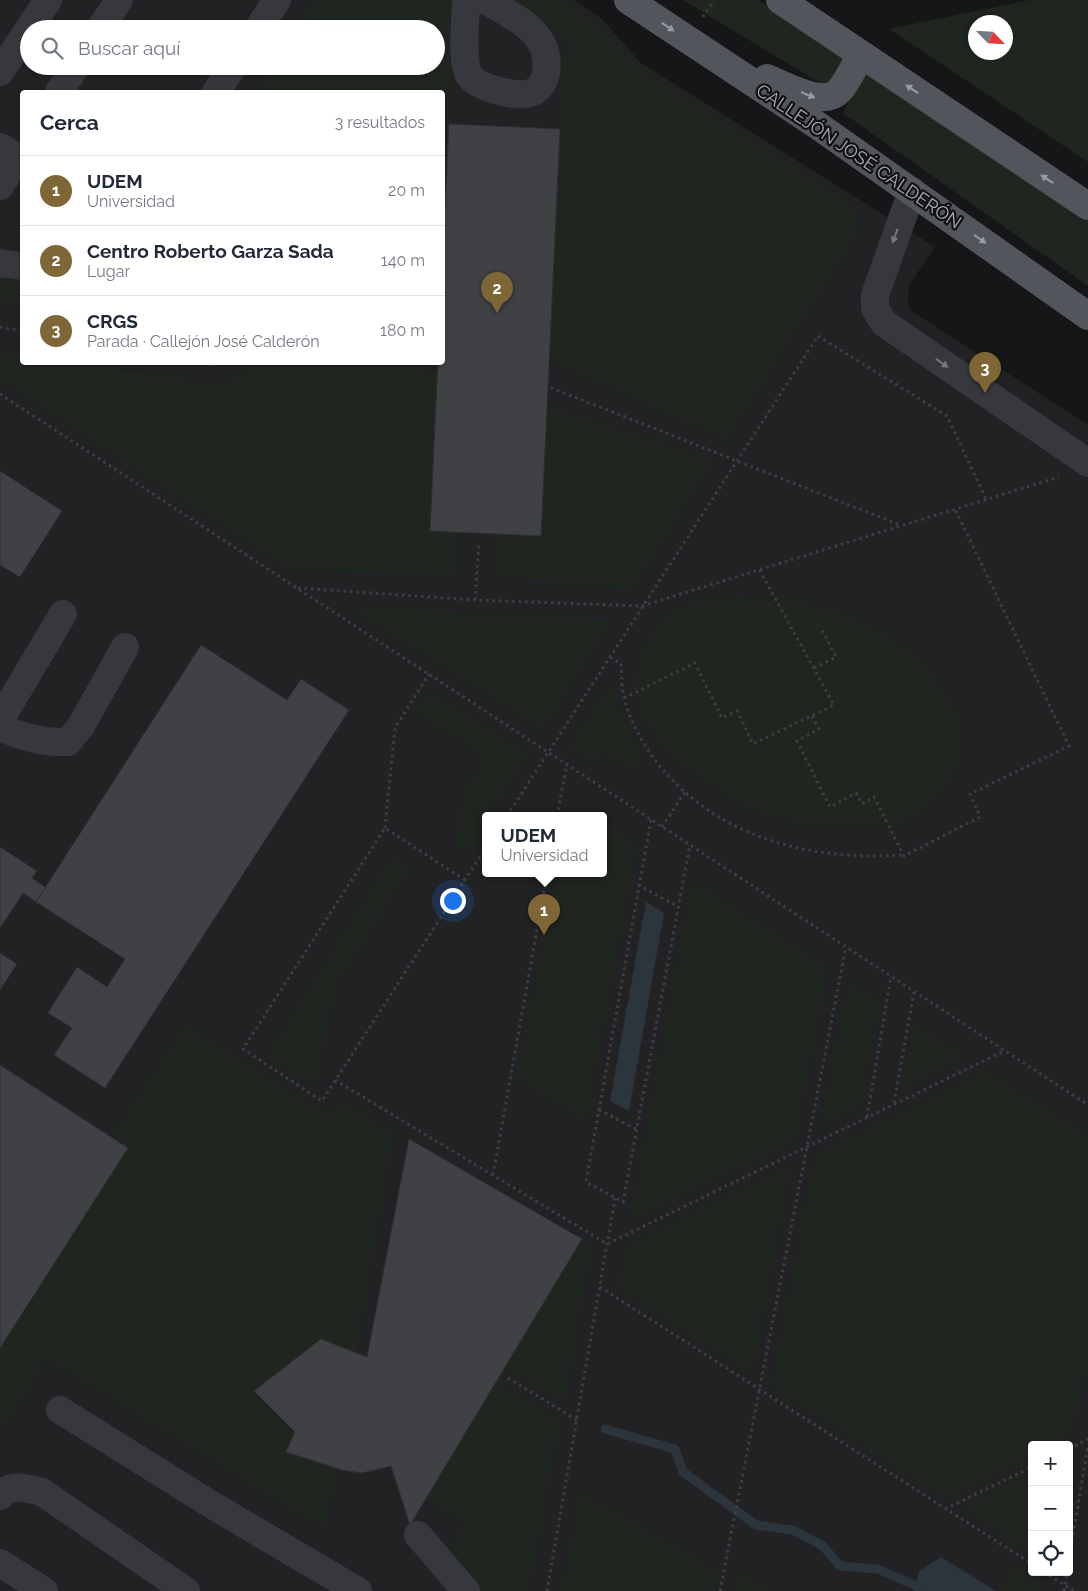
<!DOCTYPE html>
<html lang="es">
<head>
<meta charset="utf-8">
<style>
  body { margin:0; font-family:Raleway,sans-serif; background:#f2f2f3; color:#1f2937 }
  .controls { position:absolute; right:15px; bottom:15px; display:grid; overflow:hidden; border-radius:5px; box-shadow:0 1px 4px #0004 }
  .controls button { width:45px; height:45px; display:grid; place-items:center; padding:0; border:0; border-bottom:1px solid #e0e1e3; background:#fff; color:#1f2937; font:25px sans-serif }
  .compass { position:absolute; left:968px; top:15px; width:45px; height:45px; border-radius:50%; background:#fff; box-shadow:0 1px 4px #0004; rotate:115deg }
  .you { position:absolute; left:452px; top:900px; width:18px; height:18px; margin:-12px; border:4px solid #fff; border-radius:50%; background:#1a73e8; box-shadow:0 0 0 8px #1a73e833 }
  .badge { display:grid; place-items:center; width:32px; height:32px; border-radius:50%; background:#7e6636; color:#fff; font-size:16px; font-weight:700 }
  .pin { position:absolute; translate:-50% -41px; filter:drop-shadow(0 1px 2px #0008) }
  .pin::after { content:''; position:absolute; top:26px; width:18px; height:15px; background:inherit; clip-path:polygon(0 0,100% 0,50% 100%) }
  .popup { position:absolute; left:482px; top:812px; width:125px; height:65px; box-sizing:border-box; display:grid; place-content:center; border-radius:5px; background:#fff; filter:drop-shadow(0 1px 4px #0005); font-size:16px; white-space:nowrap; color:#747a83 }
  .popup b { font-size:19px; color:#1f2937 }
  .popup::after { content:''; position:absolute; left:50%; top:100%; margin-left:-10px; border:10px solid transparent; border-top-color:#fff }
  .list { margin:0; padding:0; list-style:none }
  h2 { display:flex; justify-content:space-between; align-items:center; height:65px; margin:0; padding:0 20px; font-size:21px }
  h2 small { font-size:16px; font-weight:400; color:#747a83 }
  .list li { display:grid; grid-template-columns:32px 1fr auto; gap:15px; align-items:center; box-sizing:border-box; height:70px; padding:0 20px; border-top:1px solid #e0e1e3 }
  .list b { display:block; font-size:19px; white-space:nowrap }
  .list p { margin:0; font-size:16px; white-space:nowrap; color:#747a83 }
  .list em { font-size:16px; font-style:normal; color:#747a83 }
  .icon { flex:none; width:28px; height:28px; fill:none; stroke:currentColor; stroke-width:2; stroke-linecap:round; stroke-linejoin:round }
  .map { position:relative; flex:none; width:1088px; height:1591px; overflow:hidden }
  .search { position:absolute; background:#fff; box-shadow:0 1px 4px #0004; left:20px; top:20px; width:425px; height:55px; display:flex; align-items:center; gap:12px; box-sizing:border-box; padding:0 18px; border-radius:28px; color:#747a83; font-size:19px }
  .panel { position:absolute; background:#fff; box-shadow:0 1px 4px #0004; left:20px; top:90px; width:425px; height:275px; border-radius:5px }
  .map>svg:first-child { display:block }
  .built { fill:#222225; fill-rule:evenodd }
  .green { fill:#1e261f; fill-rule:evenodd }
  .water { fill:#2c353c }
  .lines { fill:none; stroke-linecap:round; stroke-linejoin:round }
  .stream { stroke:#2c353c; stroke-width:9 }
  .building { fill:#404145; stroke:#303034 }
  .path { stroke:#3d3f44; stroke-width:3; stroke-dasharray:2.5 4; stroke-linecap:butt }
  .minor { stroke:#37383d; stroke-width:28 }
  .major { stroke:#53555c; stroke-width:28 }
  .oneway { fill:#979ba6 }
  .oneway2 { fill:#757881 }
  .labels { text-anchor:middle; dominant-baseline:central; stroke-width:4.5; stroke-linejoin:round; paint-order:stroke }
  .street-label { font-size:18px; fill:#a8adb8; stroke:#111113 }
</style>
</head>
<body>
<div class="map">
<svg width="1088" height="1591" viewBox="0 0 1088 1591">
  <rect width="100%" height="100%" fill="#161618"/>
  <path class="built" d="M0 0H575L601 18 641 63 935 247 909 285 908 304 913 312 1088 425V1591H0ZM29 29H436V66H29ZM22 92H442V362H22ZM485 816H603V874H485ZM1032 1445H1069V1572H1032Z"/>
  <g class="green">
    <polygon points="314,0 451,0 455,2 446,187 556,191 565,40 506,0 563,0 597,23 637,66 854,206 859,232 727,440 443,310 442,92 256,92 272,66 436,66 436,29 296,29"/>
    <polygon points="683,0 758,0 848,59 833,83 823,85"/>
    <path d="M1029 0H1088V162L889 29ZM976 22H1006V52H976Z"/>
    <polygon points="864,72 1088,219 1088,286 843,113"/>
    <polygon points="22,279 22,309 0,305 0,282"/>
    <polygon points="0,348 22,352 22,362 84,363 220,386 251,363 409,363 714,460 633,589 497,577 500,534 430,531 459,533 456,575 291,570 0,380"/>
    <path d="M738 596C774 598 808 602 842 614 894 632 970 689 960 751 957 767 951 778 943 791 912 842 808 829 761 811 701 787 603 720 646 644 669 604 695 599 738 596Z"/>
    <polygon points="347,606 612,621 544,729"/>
    <path d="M611 682C619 709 628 734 645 757L636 772 602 751 594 764 568 748Z"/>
    <polygon points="429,691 528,754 489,816 485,816 485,822 465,854 455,847 463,792 486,756 416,712"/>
    <polygon points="568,800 593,816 565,816"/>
    <polygon points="603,822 637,844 586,1120 518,1079 555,874 603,874"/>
    <polygon points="392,857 410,869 337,982 315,1087 266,1057"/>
    <polygon points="692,880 828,968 796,1140 629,1223"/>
    <polygon points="848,981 879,1001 861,1107 820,1128"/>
    <polygon points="913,1023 964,1056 902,1087"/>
    <polygon points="185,1025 331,1117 340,1101 394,1133 357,1353 321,1339 254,1391 295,1432 336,1468 326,1529 47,1359 0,1432 0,1348 128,1148 112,1137"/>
    <polygon points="986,1070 1088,1136 1088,1351 1072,1436 1054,1445 1032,1445 1032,1455 945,1498 771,1386 815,1154"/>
    <polygon points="791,1166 753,1374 618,1288 625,1247"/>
    <polygon points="582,1239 592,1244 565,1404 505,1367"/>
    <polygon points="496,1381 560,1419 530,1591 484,1591 449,1549 464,1523 425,1499"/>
    <polygon points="1032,1473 1032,1553 962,1509"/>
    <polygon points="580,1492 719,1571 715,1591 561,1591"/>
    <polygon points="1008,1562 1044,1585 1043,1591 1003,1591"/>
    <polygon points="738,1573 771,1591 734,1591"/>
  </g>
  <g class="water">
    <polygon points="646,902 664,913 629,1111 610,1101"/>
    <polygon points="941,1557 996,1591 915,1591 919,1571"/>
  </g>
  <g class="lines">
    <polyline class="stream" points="605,1429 675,1449 683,1472 756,1525 793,1530 823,1546 840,1566 878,1569 916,1586"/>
  </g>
  <g class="building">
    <polygon points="449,124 560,129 541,536 430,531 438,362 442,362 442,263"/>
    <polygon points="0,471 62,511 20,577 0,565"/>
    <polygon points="201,645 287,700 301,679 349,710 105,1088 54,1055 72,1028 48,1013 77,967 107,987 125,959 36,902"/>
    <polygon points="0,847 37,871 32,878 45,887 36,902 23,893 0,928"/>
    <polygon points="0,953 17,964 0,990"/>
    <polygon points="0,1065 128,1148 0,1348"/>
    <polygon points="409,1139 582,1239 410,1525 391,1466 362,1473 342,1470 286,1452 295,1432 254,1391 321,1339 367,1357"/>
  </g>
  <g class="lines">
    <g class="path">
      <polyline points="703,17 714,0"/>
      <polyline points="0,327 22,331"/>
      <polyline points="442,345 900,525"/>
      <polyline points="200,362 216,365 220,362"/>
      <polyline points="0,394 1088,1105"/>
      <polyline points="484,481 497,183"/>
      <polyline points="298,588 475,600 642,606 1059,477"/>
      <polyline points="475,600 479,544"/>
      <path d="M610 657 621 664C622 675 621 687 624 698 630 722 644 746 659 765 719 839 812 861 903 855"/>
      <polyline points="814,668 836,657 822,630"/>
      <polyline points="624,698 695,663 722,718 737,711 753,744 834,705 759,569"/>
      <polyline points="812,716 819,729 797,741 830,807 856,793 862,804 874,797 904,856 980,817 970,794 1069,746 955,509"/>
      <polyline points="507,816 818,336 947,416 986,499"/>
      <polyline points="557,816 567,764"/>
      <polyline points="651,820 586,1182 623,1202 690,845"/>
      <polyline points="662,827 685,792"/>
      <polyline points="385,828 395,728 429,674"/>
      <polyline points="465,880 385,828 243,1049 322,1101 485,849"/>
      <polyline points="638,885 677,906"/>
      <polyline points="335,1080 607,1244 1004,1051"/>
      <polyline points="894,1103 914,992"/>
      <polyline points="599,1110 636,1129"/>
      <polyline points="867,1117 891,976"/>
      <polyline points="493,1175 547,874"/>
      <polyline points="600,1287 1032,1564"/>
      <polyline points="508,1378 577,1420"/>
      <polyline points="1069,1449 1088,1439"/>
      <polyline points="945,1509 1032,1467"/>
      <polyline points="1069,1560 1088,1445"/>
      <polyline points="1044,1572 1074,1591"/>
      <polyline points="547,1591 615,1198"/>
      <polyline points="720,1591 846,947"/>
      <polyline points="1064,1591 1067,1572"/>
    </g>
    <g class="minor">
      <path d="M466 0C466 20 461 55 468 73 473 87 517 98 530 93 538 91 545 81 546 73 552 32 515 18 485 0"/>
      <polyline points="100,29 119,0"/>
      <polyline points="258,29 277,0"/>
      <polyline points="0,72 48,0"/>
      <polyline points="59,92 76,66"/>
      <polyline points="216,92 233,66"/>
      <polyline points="0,147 18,157 0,186"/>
      <polyline points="912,191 875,295 875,308 884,323 1088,463"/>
      <polyline points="0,263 22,266"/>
      <polyline points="0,720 63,614"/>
      <path d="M0 727C23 737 42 743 68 742L81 726 125 647"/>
      <polyline points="60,1410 212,1505 358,1591"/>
      <path d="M0 1496C10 1482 28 1489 42 1492L186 1591"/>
      <polyline points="418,1535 466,1591"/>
      <polyline points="0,1563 44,1591"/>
    </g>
    <g class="major">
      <polyline points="628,0 817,125 1088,316"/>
      <polyline points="780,0 1088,206"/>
      <path d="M767 78C785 85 823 108 839 91 848 81 854 66 861 55"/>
    </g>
  </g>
  <defs><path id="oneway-solid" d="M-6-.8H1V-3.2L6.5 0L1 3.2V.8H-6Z" transform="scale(1.25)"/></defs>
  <g class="oneway">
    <use href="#oneway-solid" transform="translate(668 27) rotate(34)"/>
    <use href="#oneway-solid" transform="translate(912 89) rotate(-146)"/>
    <use href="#oneway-solid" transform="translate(808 95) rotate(22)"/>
    <use href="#oneway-solid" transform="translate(1047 179) rotate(-146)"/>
    <use href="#oneway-solid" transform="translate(980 239) rotate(35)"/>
  </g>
  <g class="oneway2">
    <use href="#oneway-solid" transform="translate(895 236) rotate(110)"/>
    <use href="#oneway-solid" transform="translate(942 363) rotate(35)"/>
  </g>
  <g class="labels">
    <g class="street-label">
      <text transform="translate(859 156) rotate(34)">CALLEJÓN JOSÉ CALDERÓN</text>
    </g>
  </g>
</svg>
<div class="controls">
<button>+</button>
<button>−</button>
<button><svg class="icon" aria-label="locate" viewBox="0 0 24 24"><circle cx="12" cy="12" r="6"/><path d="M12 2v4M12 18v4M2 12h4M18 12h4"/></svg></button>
</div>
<svg class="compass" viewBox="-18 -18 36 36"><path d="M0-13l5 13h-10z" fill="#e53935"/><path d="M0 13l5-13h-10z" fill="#747a83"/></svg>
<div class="you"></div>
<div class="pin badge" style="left:544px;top:935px">1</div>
<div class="popup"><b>UDEM</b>Universidad</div>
<div class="pin badge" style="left:497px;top:313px">2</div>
<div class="pin badge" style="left:985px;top:393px">3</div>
<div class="search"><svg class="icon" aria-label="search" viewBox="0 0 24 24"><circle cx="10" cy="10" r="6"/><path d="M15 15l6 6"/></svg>Buscar aquí</div>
<section class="panel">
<h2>Cerca<small>3 resultados</small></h2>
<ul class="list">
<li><span class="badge">1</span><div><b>UDEM</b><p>Universidad</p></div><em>20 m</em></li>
<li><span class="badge">2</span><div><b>Centro Roberto Garza Sada</b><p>Lugar</p></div><em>140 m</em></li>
<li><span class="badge">3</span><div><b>CRGS</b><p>Parada · Callejón José Calderón</p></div><em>180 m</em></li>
</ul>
</section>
</div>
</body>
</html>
